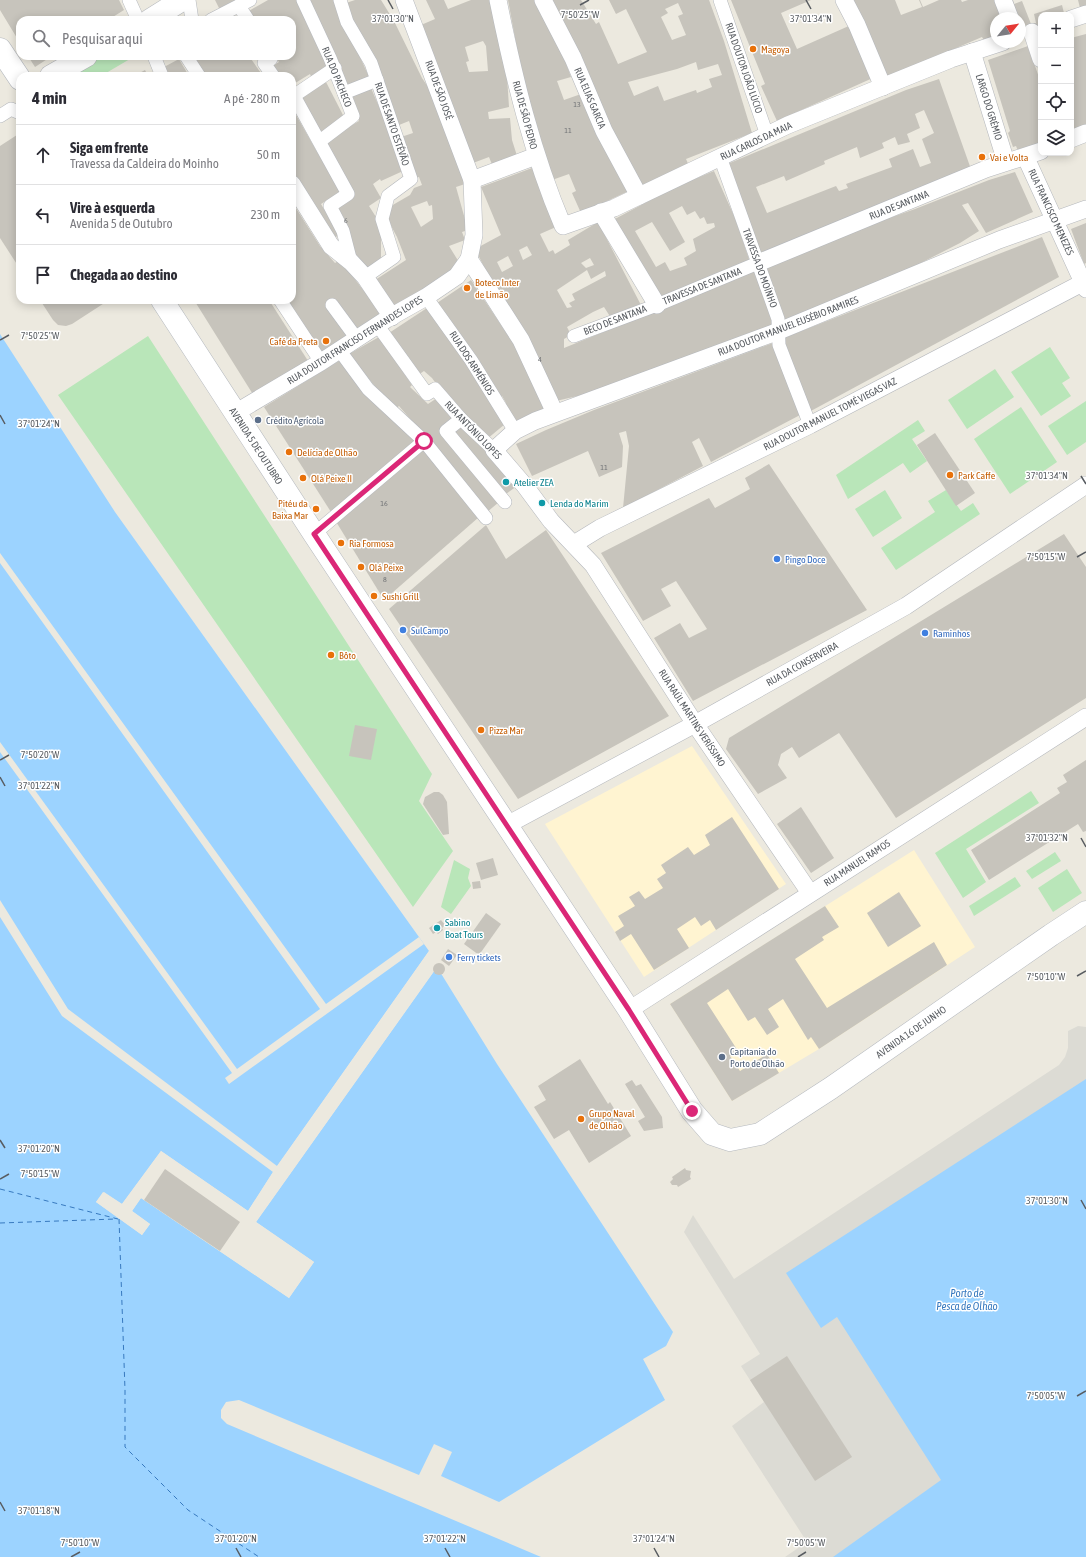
<!DOCTYPE html>
<html lang="pt">
<head>
<meta charset="utf-8">
<style>
  body { margin:0; font-family:"Asap Condensed",sans-serif; background:#f7f7f7; color:#2b2b33 }
  .controls { position:absolute; right:12px; top:12px; display:grid; overflow:hidden; border-radius:8px; box-shadow:0 2px 10px #0003 }
  .controls button { width:36px; height:36px; display:grid; place-items:center; padding:0; border:0; border-bottom:1px solid #e1e1e2; background:#fff; color:#2b2b33; font:20px sans-serif }
  .compass { position:absolute; left:990px; top:12px; width:36px; height:36px; border-radius:50%; background:#fff; box-shadow:0 2px 10px #0003; rotate:60deg }
  .stop { position:absolute; width:12px; height:12px; margin:-9px; border:3px solid #db2777; border-radius:50%; background:#fff }
  .stop.end { background:#db2777; border-color:#fff; box-shadow:0 1px 4px #0008 }
  .list { margin:0; padding:0; list-style:none }
  h2 { display:flex; justify-content:space-between; align-items:center; height:52px; margin:0; padding:0 16px; font-size:17px }
  h2 small { font-size:13px; font-weight:400; color:#7c7c81 }
  .list li { display:grid; grid-template-columns:26px 1fr auto; gap:12px; align-items:center; box-sizing:border-box; height:60px; padding:0 16px; border-top:1px solid #e1e1e2 }
  .list b { display:block; font-size:15px; white-space:nowrap }
  .list p { margin:0; font-size:13px; white-space:nowrap; color:#7c7c81 }
  .list em { font-size:13px; font-style:normal; color:#7c7c81 }
  .icon { flex:none; width:22px; height:22px; fill:none; stroke:currentColor; stroke-width:2; stroke-linecap:round; stroke-linejoin:round }
  .map { position:relative; flex:none; width:1086px; height:1557px; overflow:hidden }
  .search { position:absolute; background:#fff; box-shadow:0 2px 10px #0003; left:16px; top:16px; width:280px; height:44px; display:flex; align-items:center; gap:10px; box-sizing:border-box; padding:0 14px; border-radius:12px; color:#7c7c81; font-size:15px }
  .panel { position:absolute; background:#fff; box-shadow:0 2px 10px #0003; left:16px; top:72px; width:280px; height:232px; border-radius:12px }
  .map>svg:first-child { display:block }
  .commercial { fill:#fff4d1 }
  .industrial { fill:#dcdbd4 }
  .green { fill:#b9e6b9 }
  .water { fill:#9cd3ff }
  .pier { fill:#ece9df }
  .lines { fill:none; stroke-linecap:round; stroke-linejoin:round }
  .ferry { stroke:#3779bf; stroke-width:1; stroke-dasharray:5 4; stroke-linecap:butt }
  .building { fill:#c7c4bc; fill-rule:evenodd }
  .pedestrian-casing { stroke:#b5b8bd; stroke-width:14 }
  .minor-casing { stroke:#b5b8bd; stroke-width:18 }
  .tertiary-casing { stroke:#b5b8bd; stroke-width:23 }
  .secondary-casing { stroke:#b5b9bf; stroke-width:23 }
  .pedestrian { stroke:#fff; stroke-width:13 }
  .minor { stroke:#fff; stroke-width:17 }
  .tertiary { stroke:#fff; stroke-width:22 }
  .secondary { stroke:#fff; stroke-width:22 }
  .route { stroke:#db2777; stroke-width:5 }
  .ticks { fill:none; stroke:#585c61; stroke-width:1.5 }
  .food-dot { fill:#e8710a; stroke:#fff; stroke-width:1.5 }
  .service-dot { fill:#5c6f8a; stroke:#fff; stroke-width:1.5 }
  .culture-dot { fill:#0f9aa8; stroke:#fff; stroke-width:1.5 }
  .shop-dot { fill:#3f7fe0; stroke:#fff; stroke-width:1.5 }
  .labels { text-anchor:middle; dominant-baseline:central; stroke-width:3; stroke-linejoin:round; paint-order:stroke }
  .number-label { font-size:8px; fill:#747678 }
  .food-label { font-size:10px; fill:#c56008; stroke:#fff; text-anchor:start }
  .street-label { font-size:10px; fill:#585c61; stroke:#fff }
  .service-label { font-size:10px; fill:#4e5e75; stroke:#fff; text-anchor:start }
  .culture-label { font-size:10px; fill:#0d838f; stroke:#fff; text-anchor:start }
  .shop-label { font-size:10px; fill:#366cbe; stroke:#fff; text-anchor:start }
  .water-label { font-size:11px; font-style:italic; fill:#3779bf; stroke:#fff }
  .ticks-label { font-size:10px; text-anchor:middle; fill:#585c61; stroke:#fff; stroke-width:3; stroke-linejoin:round; paint-order:stroke }
</style>
</head>
<body>
<div class="map">
<svg width="1086" height="1557" viewBox="0 0 1086 1557">
  <rect width="100%" height="100%" fill="#ece9df"/>
  <g class="commercial">
    <polygon points="692,746 786,884 644,977 545,824"/>
    <polygon points="914,850 975,947 819,1049 732,1101 670,1004"/>
  </g>
  <polygon class="industrial" points="1078,1026 1086,1027 1086,1557 785,1557 807,1542 732,1426 764,1402 741,1366 760,1354 684,1232 693,1215 734,1279 1059,1065 1065,1057 1068,1048 1068,1031"/>
  <g class="green">
    <polygon points="100,56 135,56 101,76 63,75"/>
    <polygon points="148,336 432,774 419,801 453,851 413,907 58,395"/>
    <polygon points="1050,347 1070,378 1062,383 1071,396 1041,416 1011,372"/>
    <polygon points="995,369 1014,397 967,429 948,400"/>
    <polygon points="1086,401 1086,442 1067,455 1048,426"/>
    <polygon points="1021,407 1057,462 1010,494 974,439"/>
    <polygon points="918,420 925,431 912,439 927,461 910,473 903,463 848,499 836,475"/>
    <polygon points="885,490 902,518 873,537 855,509"/>
    <polygon points="946,490 961,511 973,503 980,514 896,570 881,548 935,512 928,501"/>
    <polygon points="1031,791 1039,803 966,849 986,882 963,898 935,853"/>
    <polygon points="1055,852 1061,861 1032,879 1026,871"/>
    <polygon points="454,860 470,869 468,878 471,886 451,914 441,907"/>
    <polygon points="1067,869 1082,893 1053,912 1038,888"/>
    <polygon points="1015,877 1021,886 974,916 969,906"/>
  </g>
  <g class="water">
    <polygon points="0,334 115,512 429,951 273,1172 248,1211 161,1151 122,1204 104,1192 96,1202 142,1235 150,1224 132,1211 141,1198 289,1298 314,1262 256,1222 437,967 497,1064 673,1332 666,1346 643,1359 665,1400 499,1502 441,1476 452,1452 434,1444 419,1475 239,1400 226,1402 221,1410 221,1418 227,1424 541,1557 0,1557"/>
    <polygon points="1086,1079 1086,1557 833,1557 941,1480 837,1317 821,1328 786,1273"/>
  </g>
  <g class="pier">
    <polygon points="0,553 326,1004 419,937 424,944 229,1084 225,1078 232,1073 0,752 0,742 237,1069 320,1009 0,563"/>
    <polygon points="0,900 68,1009 277,1166 429,951 430,953 275,1173 249,1212 247,1212 162,1153 123,1206 121,1206 104,1195 99,1202 142,1233 148,1224 130,1211 140,1197 142,1196 288,1295 311,1263 255,1224 254,1222 436,965 437,967 256,1222 314,1262 289,1298 141,1198 132,1211 150,1224 142,1235 96,1202 103,1192 122,1204 161,1151 248,1211 273,1172 62,1016 0,917"/>
  </g>
  <g class="lines">
    <g class="ferry">
      <polyline points="0,1189 118,1219"/>
      <polyline points="119,1219 125,1390 125,1447 188,1510 259,1557"/>
      <polyline points="0,1223 116,1219"/>
    </g>
  </g>
  <g class="building">
    <polygon points="0,0 119,0 124,10 108,20 20,20 20,43 0,10"/>
    <polygon points="215,0 245,0 221,12"/>
    <polygon points="268,0 296,0 313,37 330,69 312,79 310,74 292,85 292,76 277,76 271,67 279,62 275,56 292,56 292,20 252,20 247,12"/>
    <polygon points="308,0 334,0 370,79 347,88"/>
    <path d="M355 0H381L394 21 422 78 434 96 465 184 456 187 468 230 462 232 465 240 449 246 462 267 392 310 372 282 406 260 397 237 388 220 391 206 410 195 414 188 422 185 419 177 415 178 401 137 413 133 409 121 399 125 353 26 346 3ZM427 201 429 206 432 205 433 219 421 227 411 207Z"/>
    <path d="M426 0H444L448 9 471 0H491L506 61 509 107 488 112 489 119 510 118 512 140 518 159 493 167 489 157 473 163 421 25 435 19ZM483 41 486 46 488 71 469 72 466 62 469 61 465 47Z"/>
    <polygon points="508,0 537,0 563,55 571,77 557,81 564,100 581,94 631,190 581,213 572,193 576,191 569,174 552,180 521,70"/>
    <path d="M549 0H581L596 24 599 22 618 64 647 52 626 9 616 14 609 0H709L724 41 752 133 686 159 690 168 640 188ZM678 3 683 14 678 16 686 35 672 40 661 17 668 13 665 9ZM696 62 698 70 718 64 722 75 709 79 712 87 697 93 696 90 664 101 658 86 634 96 628 82 677 69Z"/>
    <polygon points="731,0 811,0 781,13 797,49 851,25 875,77 777,121 761,86 765,84"/>
    <polygon points="852,0 895,0 901,15 922,7 919,0 920,0 923,7 939,0 961,0 962,2 968,0 996,0 1002,18 996,18 996,38 985,42 982,37 886,78"/>
    <polygon points="1011,0 1013,0 1014,4 1022,1 1031,24 1036,23 1034,14 1062,5 1064,13 1080,8 1078,0 1086,0 1086,10 1069,15 1041,15 1041,24 1022,30 1020,24 1020,18 1018,18"/>
    <polygon points="1086,34 1086,124 1071,130 1071,38"/>
    <polygon points="1028,46 1041,83 1041,145 1019,153 1016,146 1013,147 1008,133 1010,131 988,60"/>
    <polygon points="28,56 52,56 35,67"/>
    <polygon points="203,56 249,56 263,76 205,76 196,60"/>
    <polygon points="179,59 189,76 167,76 164,67"/>
    <polygon points="145,70 148,76 134,76"/>
    <path d="M939 79 972 172 761 254 725 165 906 90ZM924 110 934 133 922 139 931 163 920 167 913 149 889 159 892 167 846 184 848 188 839 191 836 186 767 213 756 187 784 176 786 181 825 164 824 161 857 147 860 158 884 148 882 143 895 137 898 145 910 142 907 134 920 128 915 114Z"/>
    <polygon points="326,82 344,117 321,135 300,97"/>
    <polygon points="371,88 389,130 403,171 381,181 380,179 373,184 381,198 369,206 376,217 381,236 381,261 365,271 353,254 336,209 355,196 337,166 325,141 359,121 349,97"/>
    <polygon points="292,108 340,192 321,204 339,235 331,240 292,175"/>
    <polygon points="20,133 20,269 0,238 0,146"/>
    <path d="M532 168 556 227 540 234 549 252 553 250 555 254 570 245 568 240 598 222 642 307 611 318 604 307 593 312 567 327 571 335 564 339V348L754 271 774 324 586 394 556 401 498 294 475 249 501 235 481 187ZM527 246 532 255 523 260 519 250ZM508 256 513 266 502 272 497 262ZM590 258 594 265 586 268 581 263ZM587 270 591 279 605 271 606 276 572 294 575 300 569 303 572 307 567 308 557 290Z"/>
    <path d="M714 171 735 218 750 262 658 300 613 220 673 188ZM682 206 687 215 695 211 700 219 704 217 707 224 714 223 715 227 693 239 696 251 684 258 687 265 670 271 665 262 656 267 635 231 652 222 670 251 685 242 669 213Z"/>
    <polygon points="1015,172 1033,212 986,233 968,203 962,205 979,231 960,243 909,269 782,322 764,267 861,228 915,209 989,180"/>
    <polygon points="292,202 320,246 335,263 340,260 381,313 357,332 341,307 333,299 327,303 349,337 320,356 285,300 292,300"/>
    <polygon points="1086,223 1086,263 1084,264 1071,229"/>
    <polygon points="1042,237 1059,277 809,412 781,339"/>
    <polygon points="471,280 519,352 548,408 514,423 504,406 506,403 502,396 499,399 437,303"/>
    <polygon points="40,300 109,300 72,324 66,326 58,325 53,320"/>
    <polygon points="194,300 269,300 310,364 254,396"/>
    <polygon points="427,308 456,346 505,424 487,439 442,392 432,378 424,371 418,375 389,333"/>
    <polygon points="379,337 412,385 410,387 428,404 440,396 456,418 439,431 499,502 486,513 418,428 399,406 394,410 349,354"/>
    <polygon points="773,343 802,414 711,462 699,438 692,442 703,466 623,508 629,446 626,431 619,433 623,446 622,467 599,477 588,451 532,476 516,444 546,430 594,410"/>
    <polygon points="342,359 420,441 331,512 264,407"/>
    <polygon points="461,424 517,486 506,494 451,431"/>
    <polygon points="935,433 975,493 956,506 917,445"/>
    <polygon points="424,446 479,517 384,600 335,520"/>
    <polygon points="769,464 867,610 693,701 654,638 680,623 689,638 707,629 676,581 661,589 671,606 643,621 601,553 709,498 715,508 750,489 745,478"/>
    <polygon points="486,525 506,559 546,530 669,716 518,799 389,609"/>
    <polygon points="1064,534 1086,567 1086,698 896,818 839,733 799,758 792,747 781,754 778,765 787,778 758,794 726,749 729,738"/>
    <polygon points="355,725 377,729 371,760 349,756"/>
    <polygon points="1086,760 1086,831 1083,832 1078,824 989,880 971,850 1060,793 1057,788 1067,782 1063,775"/>
    <polygon points="434,792 439,792 443,795 447,802 449,834 443,835 423,804 425,797"/>
    <polygon points="801,807 834,858 811,873 777,824"/>
    <polygon points="732,817 779,889 716,930 710,920 701,926 695,917 677,929 689,948 654,970 631,934 620,941 615,932 624,926 618,916 635,906 629,897 639,891 645,899 663,888 657,879 666,873 661,865 688,847 694,855 710,845 705,835"/>
    <polygon points="493,858 498,875 481,880 476,863"/>
    <polygon points="480,881 481,888 473,889 472,882"/>
    <polygon points="899,892 921,926 888,947 867,913"/>
    <polygon points="825,906 839,927 822,937 824,940 795,959 827,1008 934,942 947,965 819,1049 811,1037 808,1040 783,999 768,1009 779,1027 767,1035 755,1017 748,1021 728,989 707,1003 738,1051 730,1056 740,1071 767,1054 779,1073 732,1101 670,1004"/>
    <polygon points="486,913 501,924 479,955 464,944"/>
    <polygon points="441,920 445,925 442,928 443,930 438,934 436,932 433,934 429,928"/>
    <polygon points="448,949 457,955 449,966 441,960"/>
    <circle cx="439" cy="969" r="6"/>
    <polygon points="580,1059 608,1104 610,1102 631,1136 589,1163 569,1130 554,1139 534,1107 546,1100 538,1086"/>
    <polygon points="632,1080 636,1086 641,1084 662,1117 663,1128 644,1131 638,1121 645,1117 625,1084"/>
    <polygon points="685,1168 686,1170 691,1171 690,1177 691,1179 678,1187 677,1185 672,1185 670,1182 673,1179 672,1177"/>
    <polygon points="165,1169 240,1222 220,1251 144,1200"/>
    <polygon points="787,1356 852,1457 815,1481 750,1380"/>
  </g>
  <g class="lines">
    <g class="pedestrian-casing">
      <g id="pedestrian">
        <polyline points="129,0 138,20"/>
        <polyline points="189,0 192,20"/>
        <polyline points="303,0 330,58 353,116 320,141"/>
        <polyline points="340,0 347,22 371,63 411,179 388,196 382,219 394,257 365,277"/>
        <polyline points="720,0 767,135"/>
        <polyline points="239,6 248,20"/>
        <polyline points="211,20 250,0"/>
        <polyline points="154,56 162,76"/>
        <polyline points="186,56 199,76"/>
        <polyline points="269,56 271,59 264,63 273,76"/>
        <polyline points="344,93 377,80"/>
        <polyline points="294,96 348,194 330,206 343,231 351,262"/>
        <polyline points="292,97 335,68"/>
        <polyline points="0,116 11,109 20,113"/>
        <polyline points="720,157 778,319 779,345 810,425"/>
        <polyline points="426,297 471,360 515,431"/>
        <polyline points="280,300 321,362"/>
        <polyline points="332,305 357,339"/>
        <polyline points="378,326 427,394 435,389 461,419 494,450"/>
        <polyline points="574,336 657,305 758,263"/>
        <polyline points="340,351 368,389 424,441 486,518"/>
        <polyline points="461,419 446,431 505,502"/>
        <polyline points="314,534 424,441"/>
      </g>
    </g>
    <g class="minor-casing">
      <g id="minor">
        <path d="M498 0C514 78 532 153 563 226L614 208 788 125 951 59 1003 42"/>
        <polyline points="543,0 573,58 604,131 639,196"/>
        <polyline points="844,0 857,25 883,87"/>
        <polyline points="1003,0 1010,18"/>
        <polyline points="1071,19 1086,14"/>
        <polyline points="1032,32 1041,59"/>
        <polyline points="972,52 1006,162"/>
        <polyline points="1071,139 1086,133"/>
        <polyline points="1026,158 1086,289"/>
        <polyline points="472,180 536,156"/>
        <polyline points="292,184 331,246 351,262 365,277 392,317"/>
        <polyline points="601,212 657,305"/>
        <polyline points="469,259 521,340 555,413"/>
        <polyline points="758,263 986,169 1041,151"/>
        <polyline points="235,413 321,362 387,319 426,297 457,276 469,259 474,235 472,180 404,0"/>
        <polyline points="574,544 600,528 810,425 1086,281"/>
        <polyline points="507,825 695,724 906,606 1086,485"/>
        <polyline points="810,893 695,724 593,565 551,521 525,486 494,450 515,431 535,421 779,331 999,240 1086,209"/>
        <polyline points="629,1010 1086,717"/>
      </g>
    </g>
    <g class="tertiary-casing">
      <g id="tertiary">
        <polyline points="150,20 182,0"/>
        <polyline points="51,76 86,56"/>
      </g>
    </g>
    <g class="secondary-casing">
      <g id="secondary">
        <polyline points="0,49 20,79"/>
        <polyline points="162,300 314,534 629,1010 692,1111 712,1134 730,1140 760,1134 831,1088 1051,935 1086,912"/>
      </g>
    </g>
    <use href="#pedestrian" class="pedestrian"/>
    <use href="#minor" class="minor"/>
    <use href="#tertiary" class="tertiary"/>
    <use href="#secondary" class="secondary"/>
  </g>
  <g class="lines">
    <polyline class="route" points="424,441 314,534 629,1010 692,1111"/>
  </g>
  <path class="ticks" d="M388 0 393 9M806 0 811 9M580 5 589 0M0 340 9 335M0 415 5 424M1081 476 1086 484M1077 557 1086 552M0 760 9 755M0 777 5 786M1081 838 1086 847M1077 976 1086 971M0 1140 5 1148M0 1179 9 1174M1081 1200 1086 1209M1077 1396 1086 1391M0 1502 5 1511M236 1548 241 1557M445 1548 450 1557M654 1548 659 1557M71 1557 80 1552M798 1557 806 1552"/>
  <g class="food-dot">
    <circle cx="753" cy="49" r="4"/>
    <circle cx="982" cy="157" r="4"/>
    <circle cx="467" cy="288" r="4"/>
    <circle cx="326" cy="341" r="4"/>
    <circle cx="289" cy="452" r="4"/>
    <circle cx="950" cy="475" r="4"/>
    <circle cx="303" cy="478" r="4"/>
    <circle cx="316" cy="509" r="4"/>
    <circle cx="341" cy="543" r="4"/>
    <circle cx="361" cy="567" r="4"/>
    <circle cx="374" cy="596" r="4"/>
    <circle cx="331" cy="655" r="4"/>
    <circle cx="481" cy="730" r="4"/>
    <circle cx="581" cy="1119" r="4"/>
  </g>
  <g class="service-dot">
    <circle cx="258" cy="420" r="4"/>
    <circle cx="722" cy="1057" r="4"/>
  </g>
  <g class="culture-dot">
    <circle cx="506" cy="482" r="4"/>
    <circle cx="542" cy="503" r="4"/>
    <circle cx="437" cy="928" r="4"/>
  </g>
  <g class="shop-dot">
    <circle cx="777" cy="559" r="4"/>
    <circle cx="403" cy="630" r="4"/>
    <circle cx="925" cy="633" r="4"/>
    <circle cx="449" cy="957" r="4"/>
  </g>
  <g class="labels">
    <g class="number-label">
      <text x="577" y="104">13</text>
      <text x="568" y="130">11</text>
      <text x="346" y="220">6</text>
      <text x="540" y="359">4</text>
      <text x="604" y="467">11</text>
      <text x="384" y="503">16</text>
      <text x="385" y="579">8</text>
    </g>
    <g class="food-label">
      <text x="761" y="49">Magoya</text>
      <text x="990" y="157">Vai e Volta</text>
      <text x="475" y="282">Boteco Inter<tspan x="475" dy="12">de Limão</tspan></text>
      <text x="318" y="341" text-anchor="end">Café da Preta</text>
      <text x="297" y="452">Delícia de Olhão</text>
      <text x="958" y="475">Park Caffe</text>
      <text x="311" y="478">Olá Peixe II</text>
      <text x="308" y="503" text-anchor="end">Pitéu da<tspan x="308" dy="12">Baixa Mar</tspan></text>
      <text x="349" y="543">Ria Formosa</text>
      <text x="369" y="567">Olá Peixe</text>
      <text x="382" y="596">Sushi Grill</text>
      <text x="339" y="655">Bôto</text>
      <text x="489" y="730">Pizza Mar</text>
      <text x="589" y="1113">Grupo Naval<tspan x="589" dy="12">de Olhão</tspan></text>
    </g>
    <g class="street-label">
      <text transform="translate(744 68) rotate(71)">RUA DOUTOR JOÃO LÚCIO</text>
      <text transform="translate(337 77) rotate(68)">RUA DO PACHECO</text>
      <text transform="translate(439 90) rotate(70)">RUA DE SÃO JOSÉ</text>
      <text transform="translate(590 98) rotate(67)">RUA ELIAS GARCIA</text>
      <text transform="translate(989 107) rotate(73)">LARGO DO GRÉMIO</text>
      <text transform="translate(525 115) rotate(75)">RUA DE SÃO PEDRO</text>
      <text transform="translate(392 124) rotate(71)">RUA DE SANTO ESTÊVÃO</text>
      <text transform="translate(756 141) rotate(-25)">RUA CARLOS DA MAIA</text>
      <text transform="translate(899 205) rotate(-22)">RUA DE SANTANA</text>
      <text transform="translate(1051 212) rotate(65)">RUA FRANCISCO MENEZES</text>
      <text transform="translate(760 268) rotate(70)">TRAVESSA DO MOÍNHO</text>
      <text transform="translate(702 286) rotate(-22)">TRAVESSA DE SANTANA</text>
      <text transform="translate(615 320) rotate(-21)">BECO DE SANTANA</text>
      <text transform="translate(788 326) rotate(-21)">RUA DOUTOR MANUEL EUSÉBIO RAMIRES</text>
      <text transform="translate(355 340) rotate(-32)">RUA DOUTOR FRANCISO FERNANDES LOPES</text>
      <text transform="translate(472 363) rotate(57)">RUA DOS ARMÉNIOS</text>
      <text transform="translate(830 414) rotate(-27)">RUA DOUTOR MANUEL TOMÉ VIEGAS VAZ</text>
      <text transform="translate(473 430) rotate(46)">RUA ANTÓNIO LOPES</text>
      <text transform="translate(256 446) rotate(57)">AVENIDA 5 DE OUTUBRO</text>
      <text transform="translate(802 664) rotate(-29)">RUA DA CONSERVEIRA</text>
      <text transform="translate(692 718) rotate(57)">RUA RAÚL MARTINS VERÍSSIMO</text>
      <text transform="translate(857 863) rotate(-33)">RUA MANUEL RAMOS</text>
      <text transform="translate(911 1032) rotate(-35)">AVENIDA 16 DE JUNHO</text>
    </g>
    <g class="service-label">
      <text x="266" y="420">Crédito Agrícola</text>
      <text x="730" y="1051">Capitania do<tspan x="730" dy="12">Porto de Olhão</tspan></text>
    </g>
    <g class="culture-label">
      <text x="514" y="482">Atelier ZEA</text>
      <text x="550" y="503">Lenda do Marim</text>
      <text x="445" y="922">Sabino<tspan x="445" dy="12">Boat Tours</tspan></text>
    </g>
    <g class="shop-label">
      <text x="785" y="559">Pingo Doce</text>
      <text x="411" y="630">SulCampo</text>
      <text x="933" y="633">Raminhos</text>
      <text x="457" y="957">Ferry tickets</text>
    </g>
    <g class="water-label">
      <text x="967" y="1293">Porto de<tspan x="967" dy="13">Pesca de Olhão</tspan></text>
    </g>
  </g>
  <g class="ticks-label">
    <text x="580" y="18">7°50'25"W</text>
    <text x="393" y="22">37°01'30"N</text>
    <text x="811" y="22">37°01'34"N</text>
    <text x="40" y="339">7°50'25"W</text>
    <text x="39" y="427">37°01'24"N</text>
    <text x="1047" y="479">37°01'34"N</text>
    <text x="1046" y="560">7°50'15"W</text>
    <text x="40" y="758">7°50'20"W</text>
    <text x="39" y="789">37°01'22"N</text>
    <text x="1047" y="841">37°01'32"N</text>
    <text x="1046" y="980">7°50'10"W</text>
    <text x="39" y="1152">37°01'20"N</text>
    <text x="40" y="1177">7°50'15"W</text>
    <text x="1047" y="1204">37°01'30"N</text>
    <text x="1046" y="1399">7°50'05"W</text>
    <text x="39" y="1514">37°01'18"N</text>
    <text x="236" y="1542">37°01'20"N</text>
    <text x="445" y="1542">37°01'22"N</text>
    <text x="654" y="1542">37°01'24"N</text>
    <text x="80" y="1546">7°50'10"W</text>
    <text x="806" y="1546">7°50'05"W</text>
  </g>
</svg>
<div class="controls">
<button>+</button>
<button>−</button>
<button><svg class="icon" aria-label="locate" viewBox="0 0 24 24"><circle cx="12" cy="12" r="6"/><path d="M12 2v4M12 18v4M2 12h4M18 12h4"/></svg></button>
<button><svg class="icon" aria-label="layers" viewBox="0 0 24 24"><path d="M12 4l9 5-9 5-9-5zM3 14l9 5 9-5"/></svg></button>
</div>
<svg class="compass" viewBox="-18 -18 36 36"><path d="M0-13l5 13h-10z" fill="#e53935"/><path d="M0 13l5-13h-10z" fill="#7c7c81"/></svg>
<div class="stop" style="left:424px;top:441px"></div>
<div class="stop end" style="left:692px;top:1111px"></div>
<div class="search"><svg class="icon" aria-label="search" viewBox="0 0 24 24"><circle cx="10" cy="10" r="6"/><path d="M15 15l6 6"/></svg>Pesquisar aqui</div>
<section class="panel">
<h2>4 min<small>A pé · 280 m</small></h2>
<ul class="list">
<li><svg class="icon" aria-label="ahead" viewBox="0 0 24 24"><path d="M12 20V5M6 11l6-6 6 6"/></svg><div><b>Siga em frente</b><p>Travessa da Caldeira do Moinho</p></div><em>50 m</em></li>
<li><svg class="icon" aria-label="left" viewBox="0 0 24 24"><path d="M17 20v-9H6M10 6l-5 5 5 5"/></svg><div><b>Vire à esquerda</b><p>Avenida 5 de Outubro</p></div><em>230 m</em></li>
<li><svg class="icon" aria-label="arrive" viewBox="0 0 24 24"><path d="M6 21V4h12l-3 4 3 4H6"/></svg><div><b>Chegada ao destino</b></div></li>
</ul>
</section>
</div>
</body>
</html>
